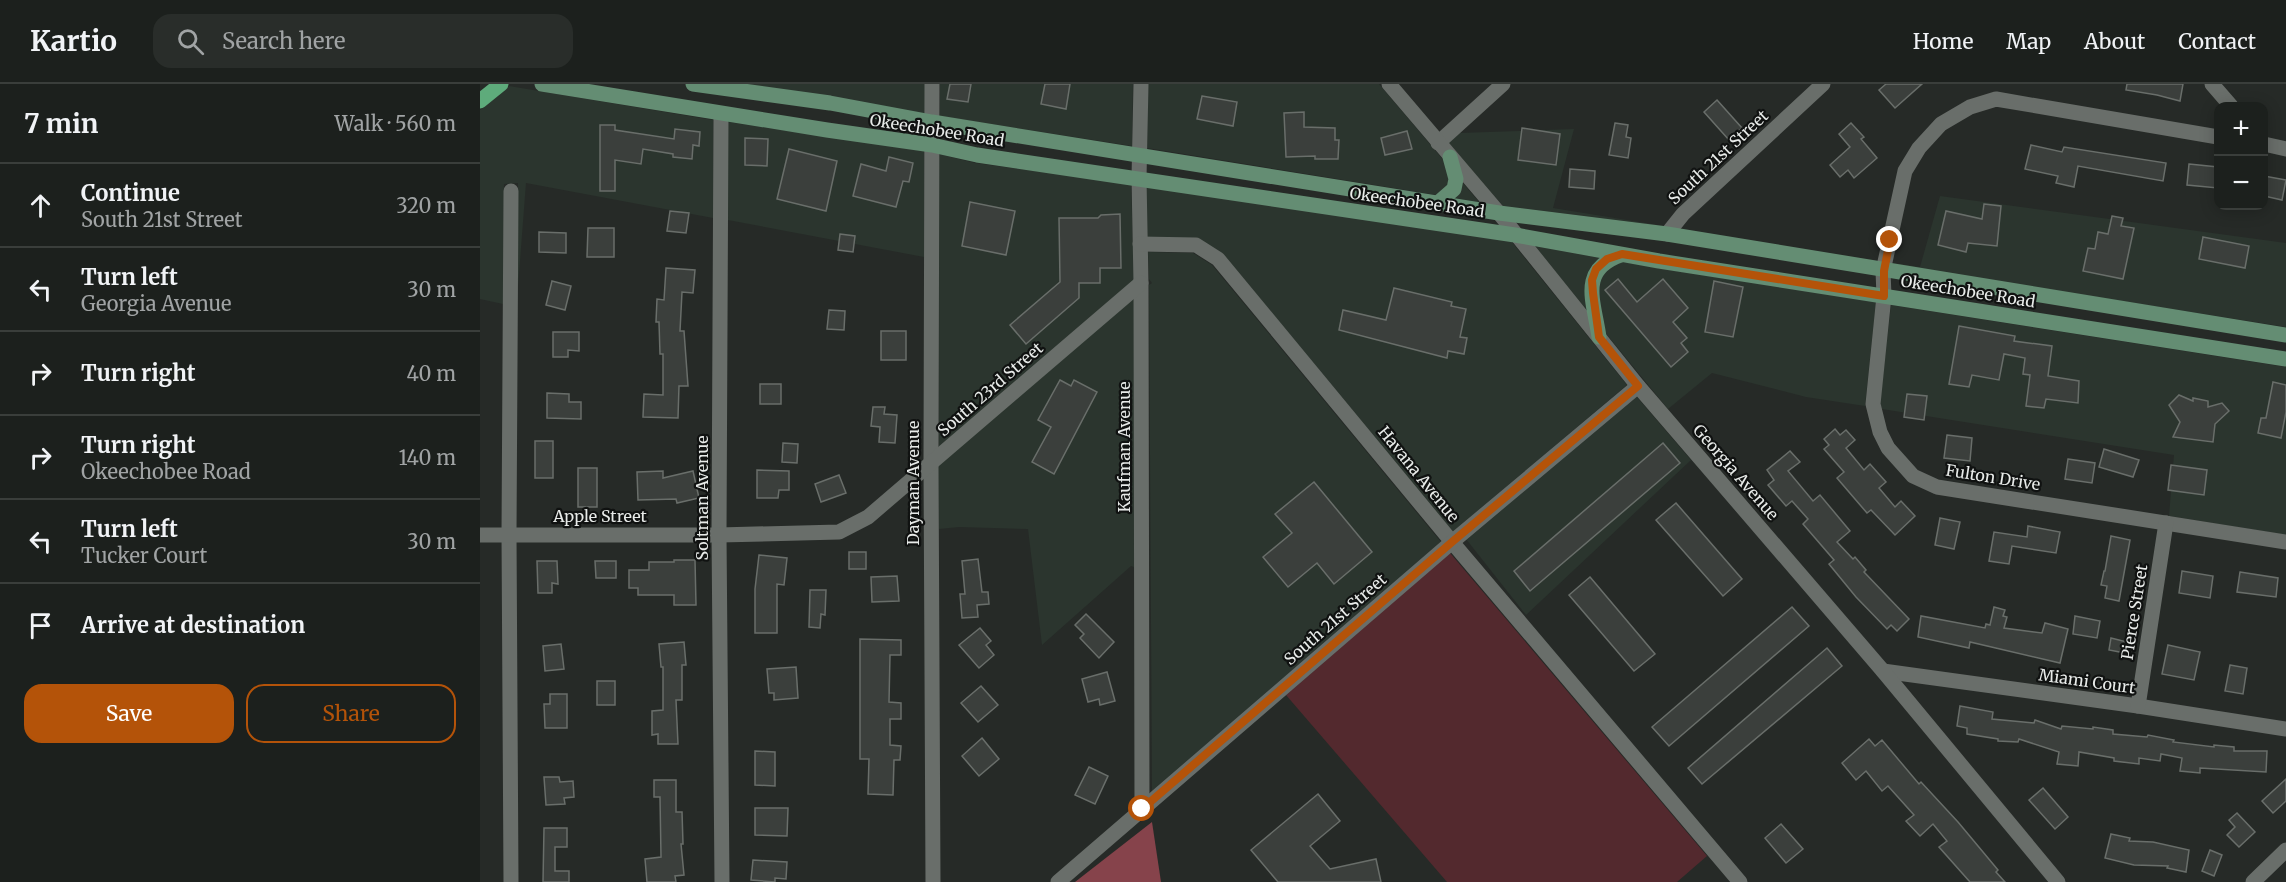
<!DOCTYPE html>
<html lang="en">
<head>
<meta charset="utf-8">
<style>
  body { margin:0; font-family:Merriweather,serif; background:#292d2a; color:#f1f3f6 }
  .controls { position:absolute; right:18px; top:18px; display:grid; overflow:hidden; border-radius:12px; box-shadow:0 3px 15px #0003 }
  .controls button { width:54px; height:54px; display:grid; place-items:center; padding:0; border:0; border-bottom:2px solid #3a3e3b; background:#1c201d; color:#f1f3f6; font:30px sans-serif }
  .stop { position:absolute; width:18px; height:18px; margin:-14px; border:4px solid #b45309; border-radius:50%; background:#fff }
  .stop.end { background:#b45309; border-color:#fff; box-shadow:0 2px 6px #0008 }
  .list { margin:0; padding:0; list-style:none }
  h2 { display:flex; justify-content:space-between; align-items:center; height:78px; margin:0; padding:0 24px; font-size:26px }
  h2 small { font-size:20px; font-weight:400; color:#a0a3a4 }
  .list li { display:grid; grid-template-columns:39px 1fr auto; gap:18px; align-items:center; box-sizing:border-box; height:84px; padding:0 24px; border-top:2px solid #3a3e3b }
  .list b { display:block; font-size:22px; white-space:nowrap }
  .list p { margin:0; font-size:20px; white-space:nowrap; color:#a0a3a4 }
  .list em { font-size:20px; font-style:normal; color:#a0a3a4 }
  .actions { display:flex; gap:12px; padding:18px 24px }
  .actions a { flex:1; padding:14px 0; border:2px solid #b45309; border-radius:18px; text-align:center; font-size:21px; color:#b45309 }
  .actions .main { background:#b45309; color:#fff }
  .icon { flex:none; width:33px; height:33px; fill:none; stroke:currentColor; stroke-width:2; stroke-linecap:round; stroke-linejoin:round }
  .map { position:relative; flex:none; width:1806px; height:798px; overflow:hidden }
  header { display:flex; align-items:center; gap:36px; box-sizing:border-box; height:84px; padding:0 30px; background:#1c201d; border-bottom:2px solid #3a3e3b }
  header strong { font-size:28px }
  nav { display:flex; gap:33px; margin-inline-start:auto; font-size:21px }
  .search { width:420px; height:54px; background:#292d2a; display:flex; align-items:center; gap:15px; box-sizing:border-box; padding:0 21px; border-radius:18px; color:#a0a3a4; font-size:22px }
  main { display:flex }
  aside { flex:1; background:#1c201d }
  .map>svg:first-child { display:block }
  .built { fill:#2b352e }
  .green { fill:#53292e }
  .forest { fill:#86434b }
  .building { fill:#3b3f3c; stroke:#696e6a; stroke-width:1.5 }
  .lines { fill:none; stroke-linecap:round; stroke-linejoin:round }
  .minor { stroke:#696e6a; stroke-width:15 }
  .tertiary { stroke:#696e6a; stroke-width:15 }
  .secondary { stroke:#648d73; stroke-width:15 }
  .primary { stroke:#5eab7b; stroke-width:15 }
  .route { stroke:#b45309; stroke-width:8 }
  .labels { text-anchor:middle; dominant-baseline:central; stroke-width:4.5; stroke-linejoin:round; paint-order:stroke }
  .street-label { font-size:16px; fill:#e8ebe9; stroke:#101211 }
</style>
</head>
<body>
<header>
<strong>Kartio</strong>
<div class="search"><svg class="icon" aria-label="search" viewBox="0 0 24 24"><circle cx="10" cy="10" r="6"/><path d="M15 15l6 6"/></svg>Search here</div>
<nav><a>Home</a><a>Map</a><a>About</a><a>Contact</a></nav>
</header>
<main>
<aside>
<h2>7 min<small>Walk · 560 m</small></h2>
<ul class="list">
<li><svg class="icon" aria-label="ahead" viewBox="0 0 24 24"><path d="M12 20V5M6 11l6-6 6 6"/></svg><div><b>Continue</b><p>South 21st Street</p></div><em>320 m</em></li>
<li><svg class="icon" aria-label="left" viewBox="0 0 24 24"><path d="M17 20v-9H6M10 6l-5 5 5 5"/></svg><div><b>Turn left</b><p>Georgia Avenue</p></div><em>30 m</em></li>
<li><svg class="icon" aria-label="right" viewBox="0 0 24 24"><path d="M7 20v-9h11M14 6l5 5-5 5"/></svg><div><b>Turn right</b></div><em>40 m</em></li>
<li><svg class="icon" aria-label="right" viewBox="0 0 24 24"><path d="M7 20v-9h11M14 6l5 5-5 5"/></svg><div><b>Turn right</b><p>Okeechobee Road</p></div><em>140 m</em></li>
<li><svg class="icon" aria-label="left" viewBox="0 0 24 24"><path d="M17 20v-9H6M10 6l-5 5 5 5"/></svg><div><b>Turn left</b><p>Tucker Court</p></div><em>30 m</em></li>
<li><svg class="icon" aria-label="arrive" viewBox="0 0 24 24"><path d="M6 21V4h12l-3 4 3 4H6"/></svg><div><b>Arrive at destination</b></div></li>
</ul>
<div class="actions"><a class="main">Save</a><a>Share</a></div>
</aside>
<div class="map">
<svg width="1806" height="798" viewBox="0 0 1806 798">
  <rect width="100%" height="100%" fill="#262a27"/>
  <g class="built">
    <polygon points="266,0 445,0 445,30"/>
    <polygon points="460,0 653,0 652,62 460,32"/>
    <polygon points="668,0 899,0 999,118 667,64"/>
    <polygon points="29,2 233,36 233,134 46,99 38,203 38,99 24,100 23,220 0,215 0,26"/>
    <polygon points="248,38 444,67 444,173 248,136"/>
    <polygon points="1094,45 1073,124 1184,142 1023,122 968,59 979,49"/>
    <polygon points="459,70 495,79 651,100 654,196 459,363"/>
    <polygon points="666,103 1031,157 1147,301 973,448 743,170 667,153"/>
    <polygon points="1460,112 1806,159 1806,243 1412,181 1413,179 1440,183"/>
    <polygon points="1054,162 1177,184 1396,218 1385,322 1326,313 1232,289 1188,325"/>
    <polygon points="668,168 713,169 732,181 961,458 672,708 669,201 672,199 669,195"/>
    <polygon points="654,214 654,483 651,482 562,561 548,445 479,443 459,445 458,382"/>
    <polygon points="1411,221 1806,283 1806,451 1689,432 1694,371 1402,325 1400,319"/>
    <polygon points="1156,312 1211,376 1046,531 986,455"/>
  </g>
  <polygon class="green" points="970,469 1227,772 1197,798 967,798 806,611"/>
  <polygon class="forest" points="672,738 681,798 595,798"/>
  <g class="building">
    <polygon points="470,0 491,0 488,18 467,15"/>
    <polygon points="565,0 590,0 586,25 561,20"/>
    <polygon points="1406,0 1442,0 1415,24 1399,6"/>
    <polygon points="1647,0 1703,0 1700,17 1677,11 1646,6"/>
    <polygon points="722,12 757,18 753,42 717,35"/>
    <polygon points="1237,16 1262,44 1249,56 1224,28"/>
    <polygon points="824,28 824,43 855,44 855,56 859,56 858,75 835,75 835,72 806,73 804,29"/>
    <polygon points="1135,39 1148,41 1146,53 1151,54 1148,74 1129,71"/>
    <polygon points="1371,39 1384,53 1381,55 1397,74 1374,94 1368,86 1360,93 1350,81 1370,63 1359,50"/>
    <polygon points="120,41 135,41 135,46 194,55 195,45 220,48 219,62 213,61 212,75 193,73 193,70 163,65 161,80 135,76 135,107 120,107"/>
    <polygon points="1042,44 1080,50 1076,81 1038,76"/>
    <polygon points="927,47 932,65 905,71 901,54"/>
    <polygon points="265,54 288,55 287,82 265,81"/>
    <polygon points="1551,61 1582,68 1584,63 1686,79 1683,97 1598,82 1594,103 1576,99 1578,92 1545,85"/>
    <polygon points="309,65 357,77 346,127 297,115"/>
    <polygon points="409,73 433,79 429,98 423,97 416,123 373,112 381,80 406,87"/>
    <polygon points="1709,80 1738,83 1738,104 1707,101"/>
    <polygon points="1090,85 1115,87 1114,105 1089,103"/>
    <polygon points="1784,92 1806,96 1802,116 1784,112"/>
    <polygon points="490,118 535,127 526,171 482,162"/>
    <polygon points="1504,120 1521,122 1517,162 1488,159 1486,168 1458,161 1466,127 1502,135"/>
    <polygon points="190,127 209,129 206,149 187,147"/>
    <polygon points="640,130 641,184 620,184 620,199 599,199 599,214 546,260 530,241 580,198 579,134 618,134 621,131"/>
    <polygon points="1632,132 1643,134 1641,142 1654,144 1643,195 1603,187 1608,164 1615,165 1618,148 1628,150"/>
    <polygon points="108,144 134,144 134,173 107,173"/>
    <polygon points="59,148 86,149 86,169 59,168"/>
    <polygon points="360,150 375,152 373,168 358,166"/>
    <polygon points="1723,153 1769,162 1765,184 1719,175"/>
    <polygon points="186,184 215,186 213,209 202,208 200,247 204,247 208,302 199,302 198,334 163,333 164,310 183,311 183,270 180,270 179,238 176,238 177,215 184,216"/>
    <polygon points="1138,195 1157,218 1183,195 1208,224 1193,238 1207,254 1201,259 1208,268 1191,283 1125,206"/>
    <polygon points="72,197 91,202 85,226 66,221"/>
    <polygon points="1234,197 1263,203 1253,253 1225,248"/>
    <polygon points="914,204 972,218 971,222 986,225 980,253 987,254 984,270 968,267 967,274 859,246 863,226 906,236"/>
    <polygon points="349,226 365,227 364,246 347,245"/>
    <polygon points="1479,242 1535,252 1534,257 1572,262 1568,292 1599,297 1598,319 1566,315 1564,324 1546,322 1550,291 1543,290 1545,274 1524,270 1519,296 1492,291 1489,303 1469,300"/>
    <rect x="401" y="247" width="25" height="29"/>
    <polygon points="73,248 99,248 99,267 88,266 88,273 73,273"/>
    <polygon points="580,296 591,302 594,296 617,308 574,390 552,378 571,343 558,336"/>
    <polygon points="1793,298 1806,301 1806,328 1801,354 1778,349 1781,334 1786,334"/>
    <rect x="280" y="300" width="21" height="20"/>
    <polygon points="67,309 89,310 89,318 101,318 101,335 67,334"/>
    <polygon points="1427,310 1447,312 1444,336 1424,333"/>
    <polygon points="1699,311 1713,317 1713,314 1728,317 1728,323 1742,319 1749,327 1735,340 1733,358 1693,353 1700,338 1689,321"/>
    <polygon points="393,323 405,323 404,330 417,331 415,359 399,358 400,343 391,342"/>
    <polygon points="1355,345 1360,351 1366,346 1375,356 1366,364 1384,386 1390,380 1406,398 1399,404 1415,423 1421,417 1435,432 1415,451 1391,426 1387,429 1357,394 1364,388 1344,365 1349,361 1344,355"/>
    <polygon points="1467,351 1492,354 1490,377 1464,374"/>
    <rect x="55" y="357" width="18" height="37"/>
    <polygon points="303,359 318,360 317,379 302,378"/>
    <polygon points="1183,359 1200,379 1050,507 1034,487"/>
    <polygon points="1624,365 1659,376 1653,393 1619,383"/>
    <polygon points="1310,367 1320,378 1308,387 1333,417 1340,411 1370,447 1357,458 1373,475 1375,473 1386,486 1384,488 1429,535 1417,547 1411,541 1407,545 1376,513 1349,480 1354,476 1323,440 1328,435 1312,417 1306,422 1288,401 1294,396 1287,386"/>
    <polygon points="1588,375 1615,379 1612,399 1585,395"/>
    <polygon points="1691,381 1727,386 1724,411 1688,406"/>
    <rect x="98" y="384" width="19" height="39"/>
    <polygon points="277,386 309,387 309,406 299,406 298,414 277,414"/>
    <polygon points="183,387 183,394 213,387 219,414 197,419 196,415 158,416 157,388"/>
    <polygon points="359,391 366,409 341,418 335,400"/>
    <polygon points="834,398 892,468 854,500 837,479 808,503 783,473 812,449 795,430"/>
    <polygon points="1196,419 1262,495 1243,512 1176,436"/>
    <polygon points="1460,434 1480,438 1474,465 1455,461"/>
    <polygon points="1548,442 1580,448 1576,469 1532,462 1529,480 1509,477 1514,448 1547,453"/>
    <polygon points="1631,452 1650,456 1639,517 1625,514 1627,502 1621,501 1624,487 1625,487"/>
    <rect x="369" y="468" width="17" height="17"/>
    <polygon points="279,471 307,474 304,501 297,500 297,549 275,549 275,505"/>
    <polygon points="498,475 502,508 508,508 509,520 497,521 498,533 482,534 480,510 485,510 482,477"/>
    <polygon points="194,476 215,476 216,521 194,521 194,511 158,511 158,504 149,504 149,486 169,486 169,478 194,478"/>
    <polygon points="57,477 77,477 78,500 72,499 72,509 58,509"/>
    <polygon points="115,477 136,477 136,494 116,494"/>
    <polygon points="1702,487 1733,492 1730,514 1699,509"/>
    <polygon points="1760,488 1798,494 1796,513 1757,508"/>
    <polygon points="417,492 419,517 392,518 391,493"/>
    <polygon points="1110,493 1175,570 1154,587 1089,511"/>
    <polygon points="330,506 346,506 345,531 341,530 340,544 329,543"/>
    <polygon points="1312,523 1329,542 1189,662 1172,643"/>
    <polygon points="1514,523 1525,526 1523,532 1527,533 1524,544 1562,549 1565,539 1588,545 1580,579 1490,558 1489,564 1438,553 1441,532 1505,544 1506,540 1510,541"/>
    <polygon points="606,530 634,558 619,574 600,554 604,550 595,541"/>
    <polygon points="1595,532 1620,537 1617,554 1593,550"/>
    <polygon points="500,544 511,557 506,561 514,571 499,584 479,561"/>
    <polygon points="1631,554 1647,558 1645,569 1629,566"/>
    <polygon points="380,555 421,556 421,571 410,571 409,618 421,619 421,635 410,635 410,661 421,662 420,676 414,676 413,711 388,710 389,675 380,675"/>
    <polygon points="204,558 206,581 202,581 202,616 196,616 198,660 178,660 178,650 172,651 172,627 183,626 183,583 181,583 179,560"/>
    <polygon points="81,560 84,585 65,587 63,562"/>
    <polygon points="1688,561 1720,568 1714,596 1682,590"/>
    <polygon points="1347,564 1362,582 1222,700 1208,684"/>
    <polygon points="1750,581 1767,584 1763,610 1745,607"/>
    <polygon points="316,583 318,614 294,616 294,609 289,609 287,585"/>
    <polygon points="627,588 635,617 620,621 619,615 608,618 602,595"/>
    <rect x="117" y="597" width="18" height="24"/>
    <polygon points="501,602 518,621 498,638 481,619"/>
    <polygon points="70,610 87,610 87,644 65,644 64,620 70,620"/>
    <polygon points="1480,622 1513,628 1512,635 1554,639 1555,636 1581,645 1582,642 1613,645 1613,643 1633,646 1633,650 1667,653 1668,651 1694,656 1693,658 1734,663 1734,661 1754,663 1754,667 1787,667 1786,688 1720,684 1720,689 1700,687 1702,674 1681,670 1680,677 1659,674 1659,680 1634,677 1634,674 1599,668 1598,682 1577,680 1579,668 1539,655 1538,658 1518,657 1518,655 1487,650 1487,644 1477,642"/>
    <polygon points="502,654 519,675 499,692 482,672"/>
    <polygon points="1389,655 1395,662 1402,656 1439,700 1441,698 1478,738 1518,786 1516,788 1525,798 1490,798 1459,763 1467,757 1453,740 1440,752 1426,737 1434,731 1408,702 1402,707 1386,687 1376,696 1362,679"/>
    <polygon points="275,667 295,668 295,702 275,701"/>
    <polygon points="609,683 628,692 615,720 595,711"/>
    <polygon points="64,693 79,693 80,698 93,697 94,713 84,714 85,720 66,721"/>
    <polygon points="1806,695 1806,717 1793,729 1782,717"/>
    <polygon points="174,696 196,696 196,728 202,728 203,760 201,760 204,791 195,792 196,798 167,798 165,775 181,773 180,713 174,713"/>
    <polygon points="1563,704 1588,733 1575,745 1549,716"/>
    <polygon points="838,710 860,737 830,762 850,785 896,775 901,798 798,798 771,766"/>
    <polygon points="275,724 308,724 307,752 275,751"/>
    <polygon points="1757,729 1775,748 1759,763 1747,751 1755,743 1749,736"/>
    <polygon points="1301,740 1323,765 1306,779 1285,754"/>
    <polygon points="64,744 87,744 87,763 75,763 75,787 89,787 89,798 63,798"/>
    <polygon points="1631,750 1650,754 1649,757 1673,758 1709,766 1706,788 1687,784 1688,782 1654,781 1625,774"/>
    <polygon points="1730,766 1742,771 1734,792 1722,787"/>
    <polygon points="273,776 307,778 306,795 295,794 295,798 271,796"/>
  </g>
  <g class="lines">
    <g class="minor">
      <polyline points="452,0 451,379 453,798"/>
      <polyline points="661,0 659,94 661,199 662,725"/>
      <polyline points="1732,0 1751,22"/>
      <polyline points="241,30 239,451 242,798"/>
      <polyline points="1738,53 1516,15 1490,23 1461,40 1439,64 1425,87 1403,187 1404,212 1393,320 1400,348 1408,364 1433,392 1457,403 1806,458"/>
      <polyline points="958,59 1023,0"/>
      <polyline points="1784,60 1806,65"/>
      <polyline points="31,107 29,450 31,798"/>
      <polyline points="1187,150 1203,130 1343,0"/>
      <polyline points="660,160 716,161 738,175 972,458 1260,798"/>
      <polyline points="0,451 239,451 359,448 388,433 661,199"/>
      <polyline points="1403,587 1658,622 1806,645"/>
      <polyline points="1658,622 1686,439"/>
      <polyline points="578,798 972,458 1158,302"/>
    </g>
    <g class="tertiary">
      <polyline points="909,0 1019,129 1158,302 1403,587 1578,798"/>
      <polyline points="1773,798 1806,766"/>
    </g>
    <g class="secondary">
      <polyline points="62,0 347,46 452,61 497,71 1035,151 1179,177 1806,275"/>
      <polyline points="213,0 350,19 452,38 1019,129 1187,150 1806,251"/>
      <polyline points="958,119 974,105 976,95 970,73"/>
      <path d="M1119 253C1114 217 1098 186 1141 171"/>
    </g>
    <polyline class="primary" points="0,17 21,0"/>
  </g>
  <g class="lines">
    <polyline class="route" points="662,725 972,458 1158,302 1119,253 1113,209 1112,196 1116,185 1127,175 1142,170 1404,212 1404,187 1410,156"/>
  </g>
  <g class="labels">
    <g class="street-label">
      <text transform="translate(457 46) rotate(9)">Okeechobee Road</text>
      <text transform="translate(1238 73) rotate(-43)">South 21st Street</text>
      <text transform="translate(937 118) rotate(8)">Okeechobee Road</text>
      <text transform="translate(1488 207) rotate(9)">Okeechobee Road</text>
      <text transform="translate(510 305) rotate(-41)">South 23rd Street</text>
      <text transform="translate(644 363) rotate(-90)">Kaufman Avenue</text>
      <text transform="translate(1256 388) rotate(49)">Georgia Avenue</text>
      <text transform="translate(939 390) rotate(51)">Havana Avenue</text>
      <text transform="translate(1513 393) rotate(9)">Fulton Drive</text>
      <text transform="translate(433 399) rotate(-90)">Dayman Avenue</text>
      <text transform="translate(222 414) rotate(-90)">Soltman Avenue</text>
      <text x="120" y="432">Apple Street</text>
      <text transform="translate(1654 528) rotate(-81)">Pierce Street</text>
      <text transform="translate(855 535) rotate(-41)">South 21st Street</text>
      <text transform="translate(1607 597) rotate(8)">Miami Court</text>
    </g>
  </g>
</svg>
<div class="controls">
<button>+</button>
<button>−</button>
</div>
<div class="stop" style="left:662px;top:725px"></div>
<div class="stop end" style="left:1410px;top:156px"></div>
</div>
</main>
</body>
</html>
